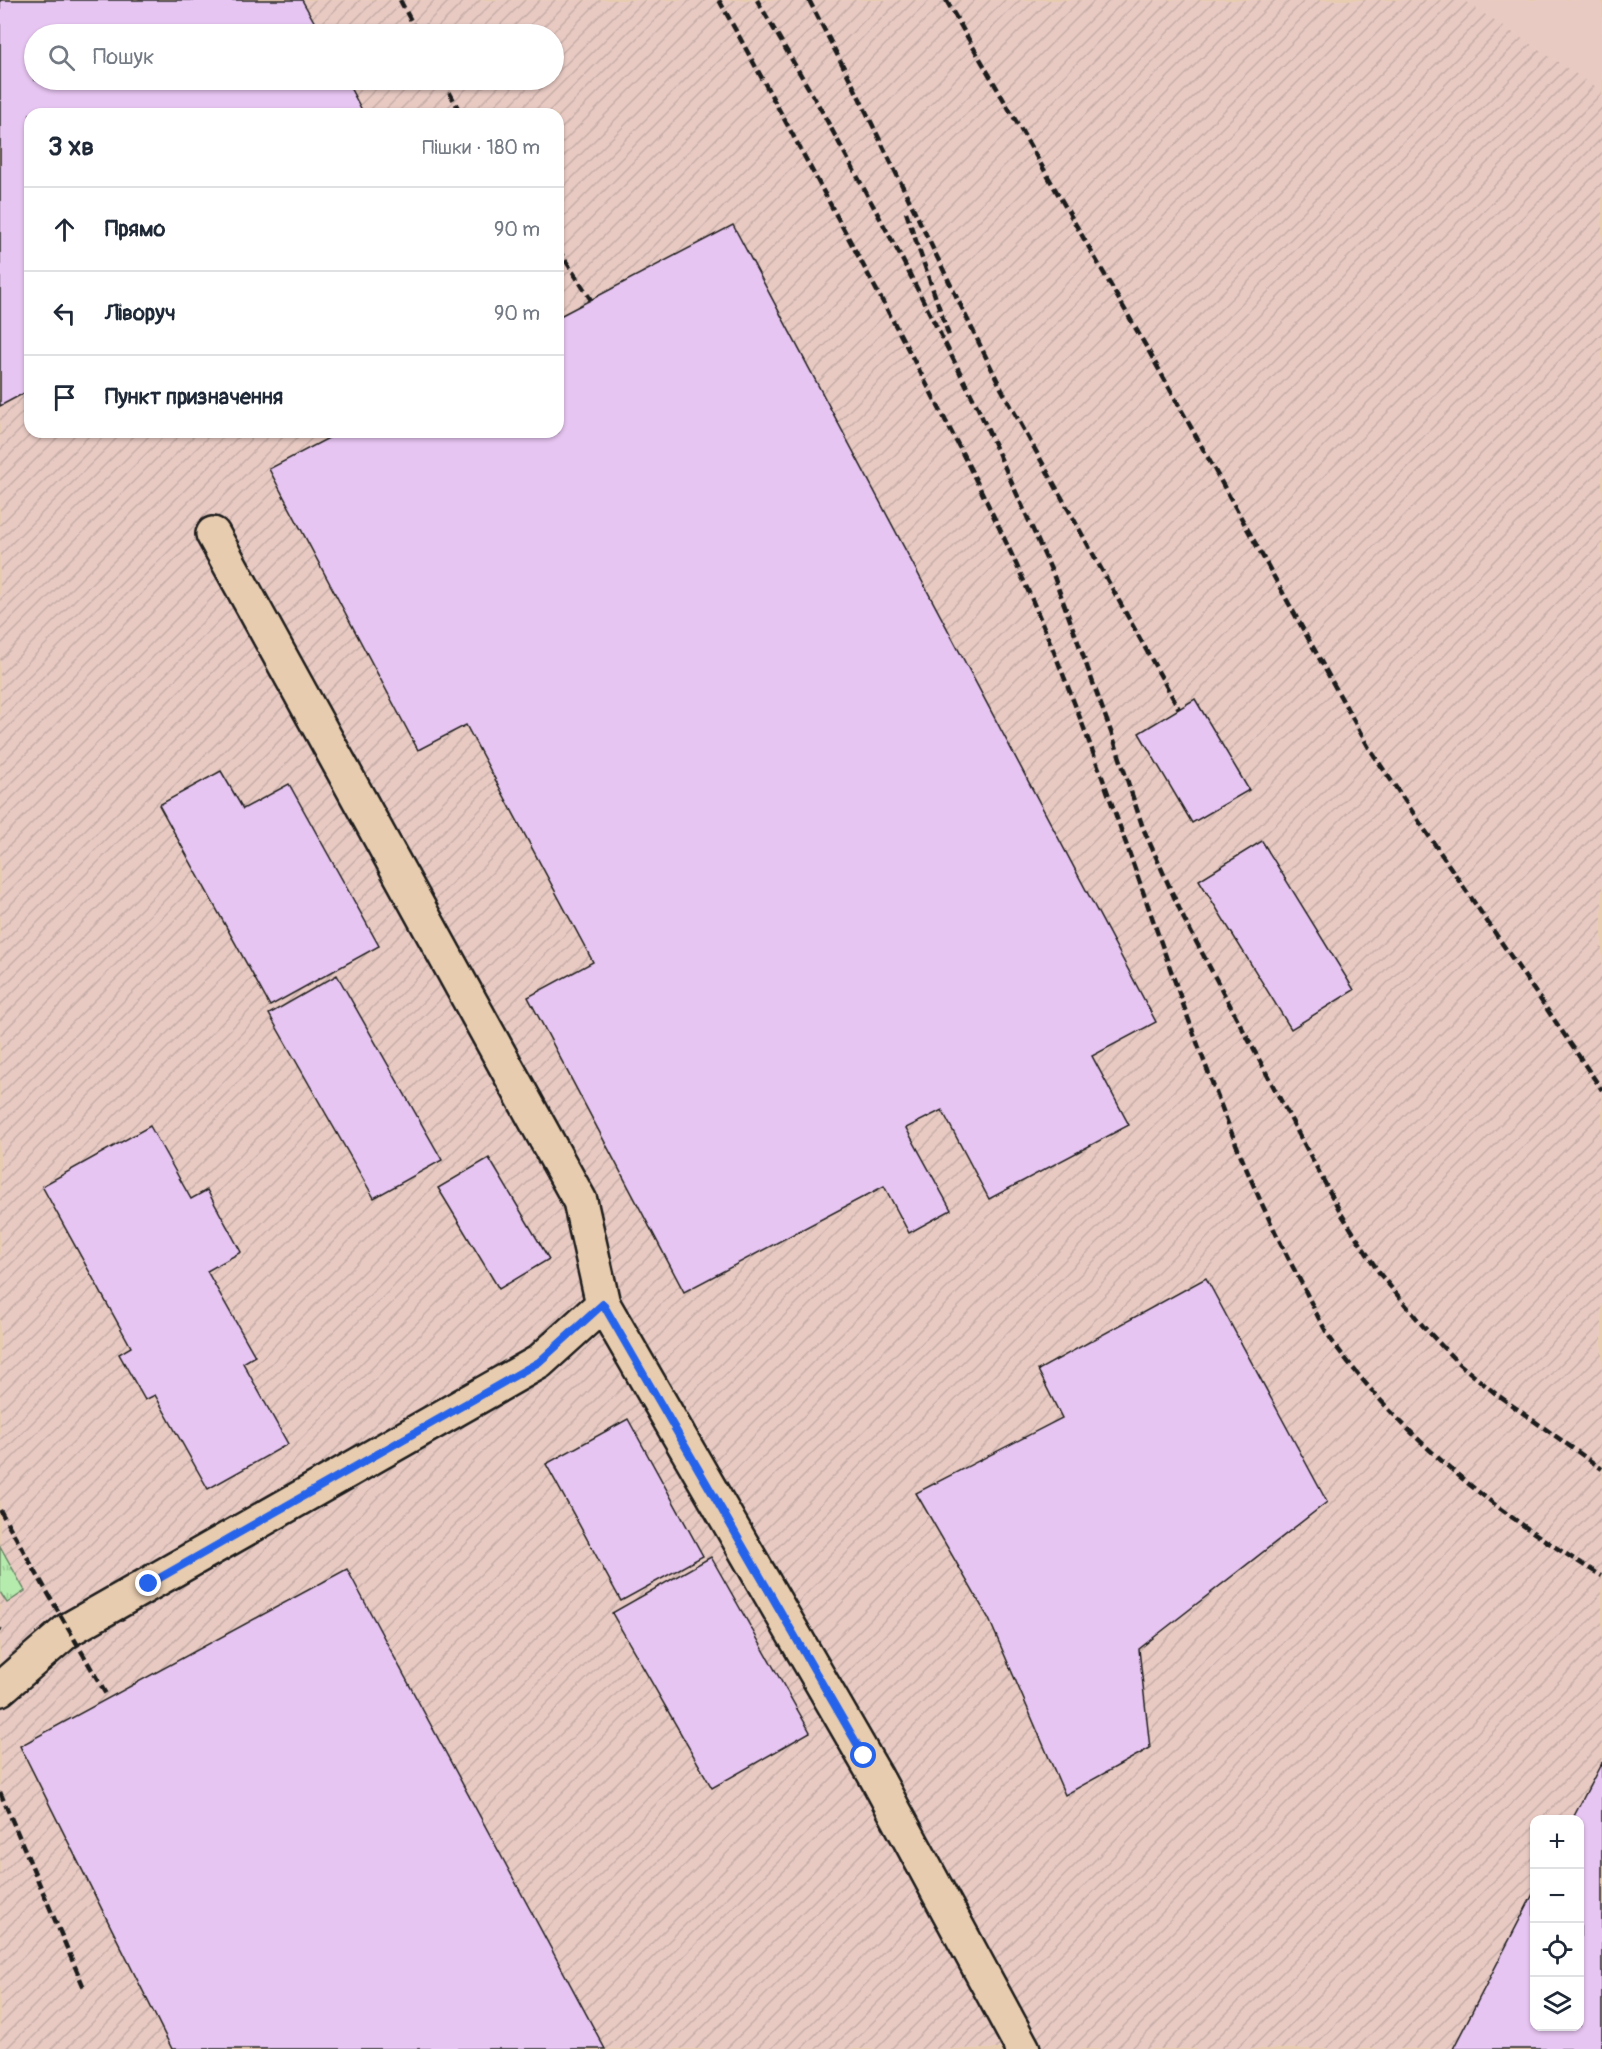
<!DOCTYPE html>
<html lang="uk">
<head>
<meta charset="utf-8">
<style>
  body { margin:0; font-family:Pangolin,sans-serif; background:#f6f6f7; color:#1f2937 }
  .controls { position:absolute; right:18px; bottom:18px; display:grid; overflow:hidden; border-radius:12px; box-shadow:0 2px 4px #0004 }
  .controls button { width:54px; height:54px; display:grid; place-items:center; padding:0; border:0; border-bottom:2px solid #e0e1e3; background:#fff; color:#1f2937; font:30px sans-serif }
  .stop { position:absolute; width:18px; height:18px; margin:-14px; border:4px solid #2563eb; border-radius:50%; background:#fff }
  .stop.end { background:#2563eb; border-color:#fff; box-shadow:0 2px 6px #0008 }
  .list { margin:0; padding:0; list-style:none }
  h2 { display:flex; justify-content:space-between; align-items:center; height:78px; margin:0; padding:0 24px; font-size:26px }
  h2 small { font-size:20px; font-weight:400; color:#747a83 }
  .list li { display:grid; grid-template-columns:39px 1fr auto; gap:18px; align-items:center; box-sizing:border-box; height:84px; padding:0 24px; border-top:2px solid #e0e1e3 }
  .list b { display:block; font-size:22px; white-space:nowrap }
  .list em { font-size:20px; font-style:normal; color:#747a83 }
  .icon { flex:none; width:33px; height:33px; fill:none; stroke:currentColor; stroke-width:2; stroke-linecap:round; stroke-linejoin:round }
  .map { position:relative; flex:none; width:1602px; height:2049px; overflow:hidden }
  .search { position:absolute; background:#fff; box-shadow:0 2px 4px #0004; left:24px; top:24px; width:540px; height:66px; display:flex; align-items:center; gap:15px; box-sizing:border-box; padding:0 21px; border-radius:33px; color:#747a83; font-size:22px }
  .panel { position:absolute; background:#fff; box-shadow:0 2px 4px #0004; left:24px; top:108px; width:540px; height:330px; border-radius:18px }
  .map>svg:first-child { display:block }
  .built { fill:#e8cac3 }
  .industrial { fill:url(#industrial-furrows); fill-rule:evenodd }
  .grass { fill:url(#grass-tufts); stroke:#688465; stroke-width:1.5 }
  .building { fill:#e7c5f2; stroke:#1c1c1c; stroke-width:1.5 }
  .lines { fill:none; stroke-linecap:round; stroke-linejoin:round }
  .minor-casing { stroke:#1c1c1c; stroke-width:38 }
  .minor { stroke:#e8ccaf; stroke-width:33 }
  .rail { stroke:#1c1c1c; stroke-width:4.5; stroke-dasharray:9 4.5; stroke-linecap:butt }
  .route { stroke:#2563eb; stroke-width:8 }
</style>
</head>
<body>
<div class="map">
<svg width="1602" height="2049" viewBox="0 0 1602 2049">
  <defs>
    <pattern id="industrial-furrows" width="10" height="10" patternUnits="userSpaceOnUse" patternTransform="scale(1.5)"><rect width="10" height="10" fill="#e8cac3"/><path d="M-1 1l2-2M0 10L10 0M9 11l2-2" fill="none" stroke="#c6ada7"/></pattern>
    <pattern id="grass-tufts" width="24" height="20" patternUnits="userSpaceOnUse" patternTransform="scale(1.5)"><rect width="24" height="20" fill="#b5ecae"/><path d="M3 7l-1-3M5 7V3M7 7l1-3M15 17l-1-3M17 17v-4M19 17l1-3" fill="none" stroke="#9bca95"/></pattern>
  </defs>
  <rect width="100%" height="100%" fill="#e8ccaf"/>
  <filter id="ink" filterUnits="userSpaceOnUse"><feTurbulence type="fractalNoise" baseFrequency=".0167" numOctaves="2"/><feDisplacementMap in="SourceGraphic" scale="12" xChannelSelector="R" yChannelSelector="G"/><feConvolveMatrix kernelMatrix="1 2 1 2 8 2 1 2 1" color-interpolation-filters="sRGB"/></filter>
  <g filter="url(#ink)">
    <polygon class="built" points="1463,0 1602,0 1602,91"/>
    <path class="industrial" d="M0 0H1463L1602 91V2049H0ZM34 34H554V80H34ZM30 114H558V432H30ZM1534 1820H1580V2026H1534Z"/>
    <polygon class="grass" points="0,1546 25,1591 7,1603 0,1592"/>
    <g class="building">
      <polygon points="0,0 302,0 321,34 34,34 34,80 346,80 364,114 30,114 30,390 0,406"/>
      <polygon points="733,225 1156,1022 1092,1056 1129,1125 989,1199 942,1110 906,1128 951,1210 909,1233 884,1186 684,1292 528,997 593,962 466,725 418,750 269,469 340,432 558,432 558,317"/>
      <polygon points="1195,699 1249,790 1192,823 1139,733"/>
      <polygon points="221,771 243,809 289,784 379,946 270,1006 159,805"/>
      <polygon points="1262,841 1354,990 1291,1029 1199,880"/>
      <polygon points="337,975 442,1160 374,1198 269,1014"/>
      <polygon points="150,1126 191,1199 207,1190 241,1252 207,1271 255,1356 243,1363 288,1444 208,1489 155,1395 145,1400 119,1354 131,1347 42,1186"/>
      <polygon points="489,1158 549,1259 499,1289 438,1188"/>
      <polygon points="1206,1278 1327,1502 1139,1649 1150,1748 1065,1795 989,1619 916,1493 1062,1418 1038,1370"/>
      <polygon points="628,1419 703,1556 621,1601 546,1464"/>
      <polygon points="711,1557 810,1732 712,1788 612,1613"/>
      <polygon points="347,1569 605,2049 172,2049 20,1746"/>
      <polygon points="1602,1762 1602,2049 1453,2049 1534,1892 1534,2026 1580,2026 1580,1820 1572,1820"/>
    </g>
    <g class="lines">
      <g class="minor-casing">
        <g id="minor">
          <polyline points="603,1304 876,1777 1023,2049"/>
          <polyline points="0,1689 68,1630 539,1362 603,1304 580,1201 213,534"/>
        </g>
      </g>
      <use href="#minor" class="minor"/>
      <g class="rail">
        <polyline points="400,0 418,34"/>
        <path d="M719 0C777 105 834 211 891 317 944 417 998 518 1042 623 1109 782 1159 947 1222 1108 1245 1169 1271 1227 1302 1284 1313 1306 1323 1330 1338 1349 1410 1444 1500 1516 1602 1576"/>
        <polyline points="757,0 819,106 901,257 977,406 1053,574 1114,740 1143,828 1184,919 1342,1215 1380,1274 1423,1326 1457,1362 1496,1394 1602,1469"/>
        <polyline points="809,0 855,89 1002,390 1179,709"/>
        <polyline points="946,0 1147,348 1369,748 1602,1090"/>
        <polyline points="443,80 461,114"/>
        <polyline points="906,212 949,336"/>
        <polyline points="558,249 591,300"/>
        <polyline points="0,1510 107,1696"/>
        <polyline points="0,1629 1,1630"/>
        <polyline points="0,1792 85,1990"/>
      </g>
    </g>
  </g>
  <g class="lines" filter="url(#ink)">
    <polyline class="route" points="149,1584 539,1362 603,1304 864,1756"/>
  </g>
</svg>
<div class="controls">
<button>+</button>
<button>−</button>
<button><svg class="icon" aria-label="locate" viewBox="0 0 24 24"><circle cx="12" cy="12" r="6"/><path d="M12 2v4M12 18v4M2 12h4M18 12h4"/></svg></button>
<button><svg class="icon" aria-label="layers" viewBox="0 0 24 24"><path d="M12 4l9 5-9 5-9-5zM3 14l9 5 9-5"/></svg></button>
</div>
<div class="stop" style="left:864px;top:1756px"></div>
<div class="stop end" style="left:149px;top:1584px"></div>
<div class="search"><svg class="icon" aria-label="search" viewBox="0 0 24 24"><circle cx="10" cy="10" r="6"/><path d="M15 15l6 6"/></svg>Пошук</div>
<section class="panel">
<h2>3 хв<small>Пішки · 180 m</small></h2>
<ul class="list">
<li><svg class="icon" aria-label="ahead" viewBox="0 0 24 24"><path d="M12 20V5M6 11l6-6 6 6"/></svg><div><b>Прямо</b></div><em>90 m</em></li>
<li><svg class="icon" aria-label="left" viewBox="0 0 24 24"><path d="M17 20v-9H6M10 6l-5 5 5 5"/></svg><div><b>Ліворуч</b></div><em>90 m</em></li>
<li><svg class="icon" aria-label="arrive" viewBox="0 0 24 24"><path d="M6 21V4h12l-3 4 3 4H6"/></svg><div><b>Пункт призначення</b></div></li>
</ul>
</section>
</div>
</body>
</html>
